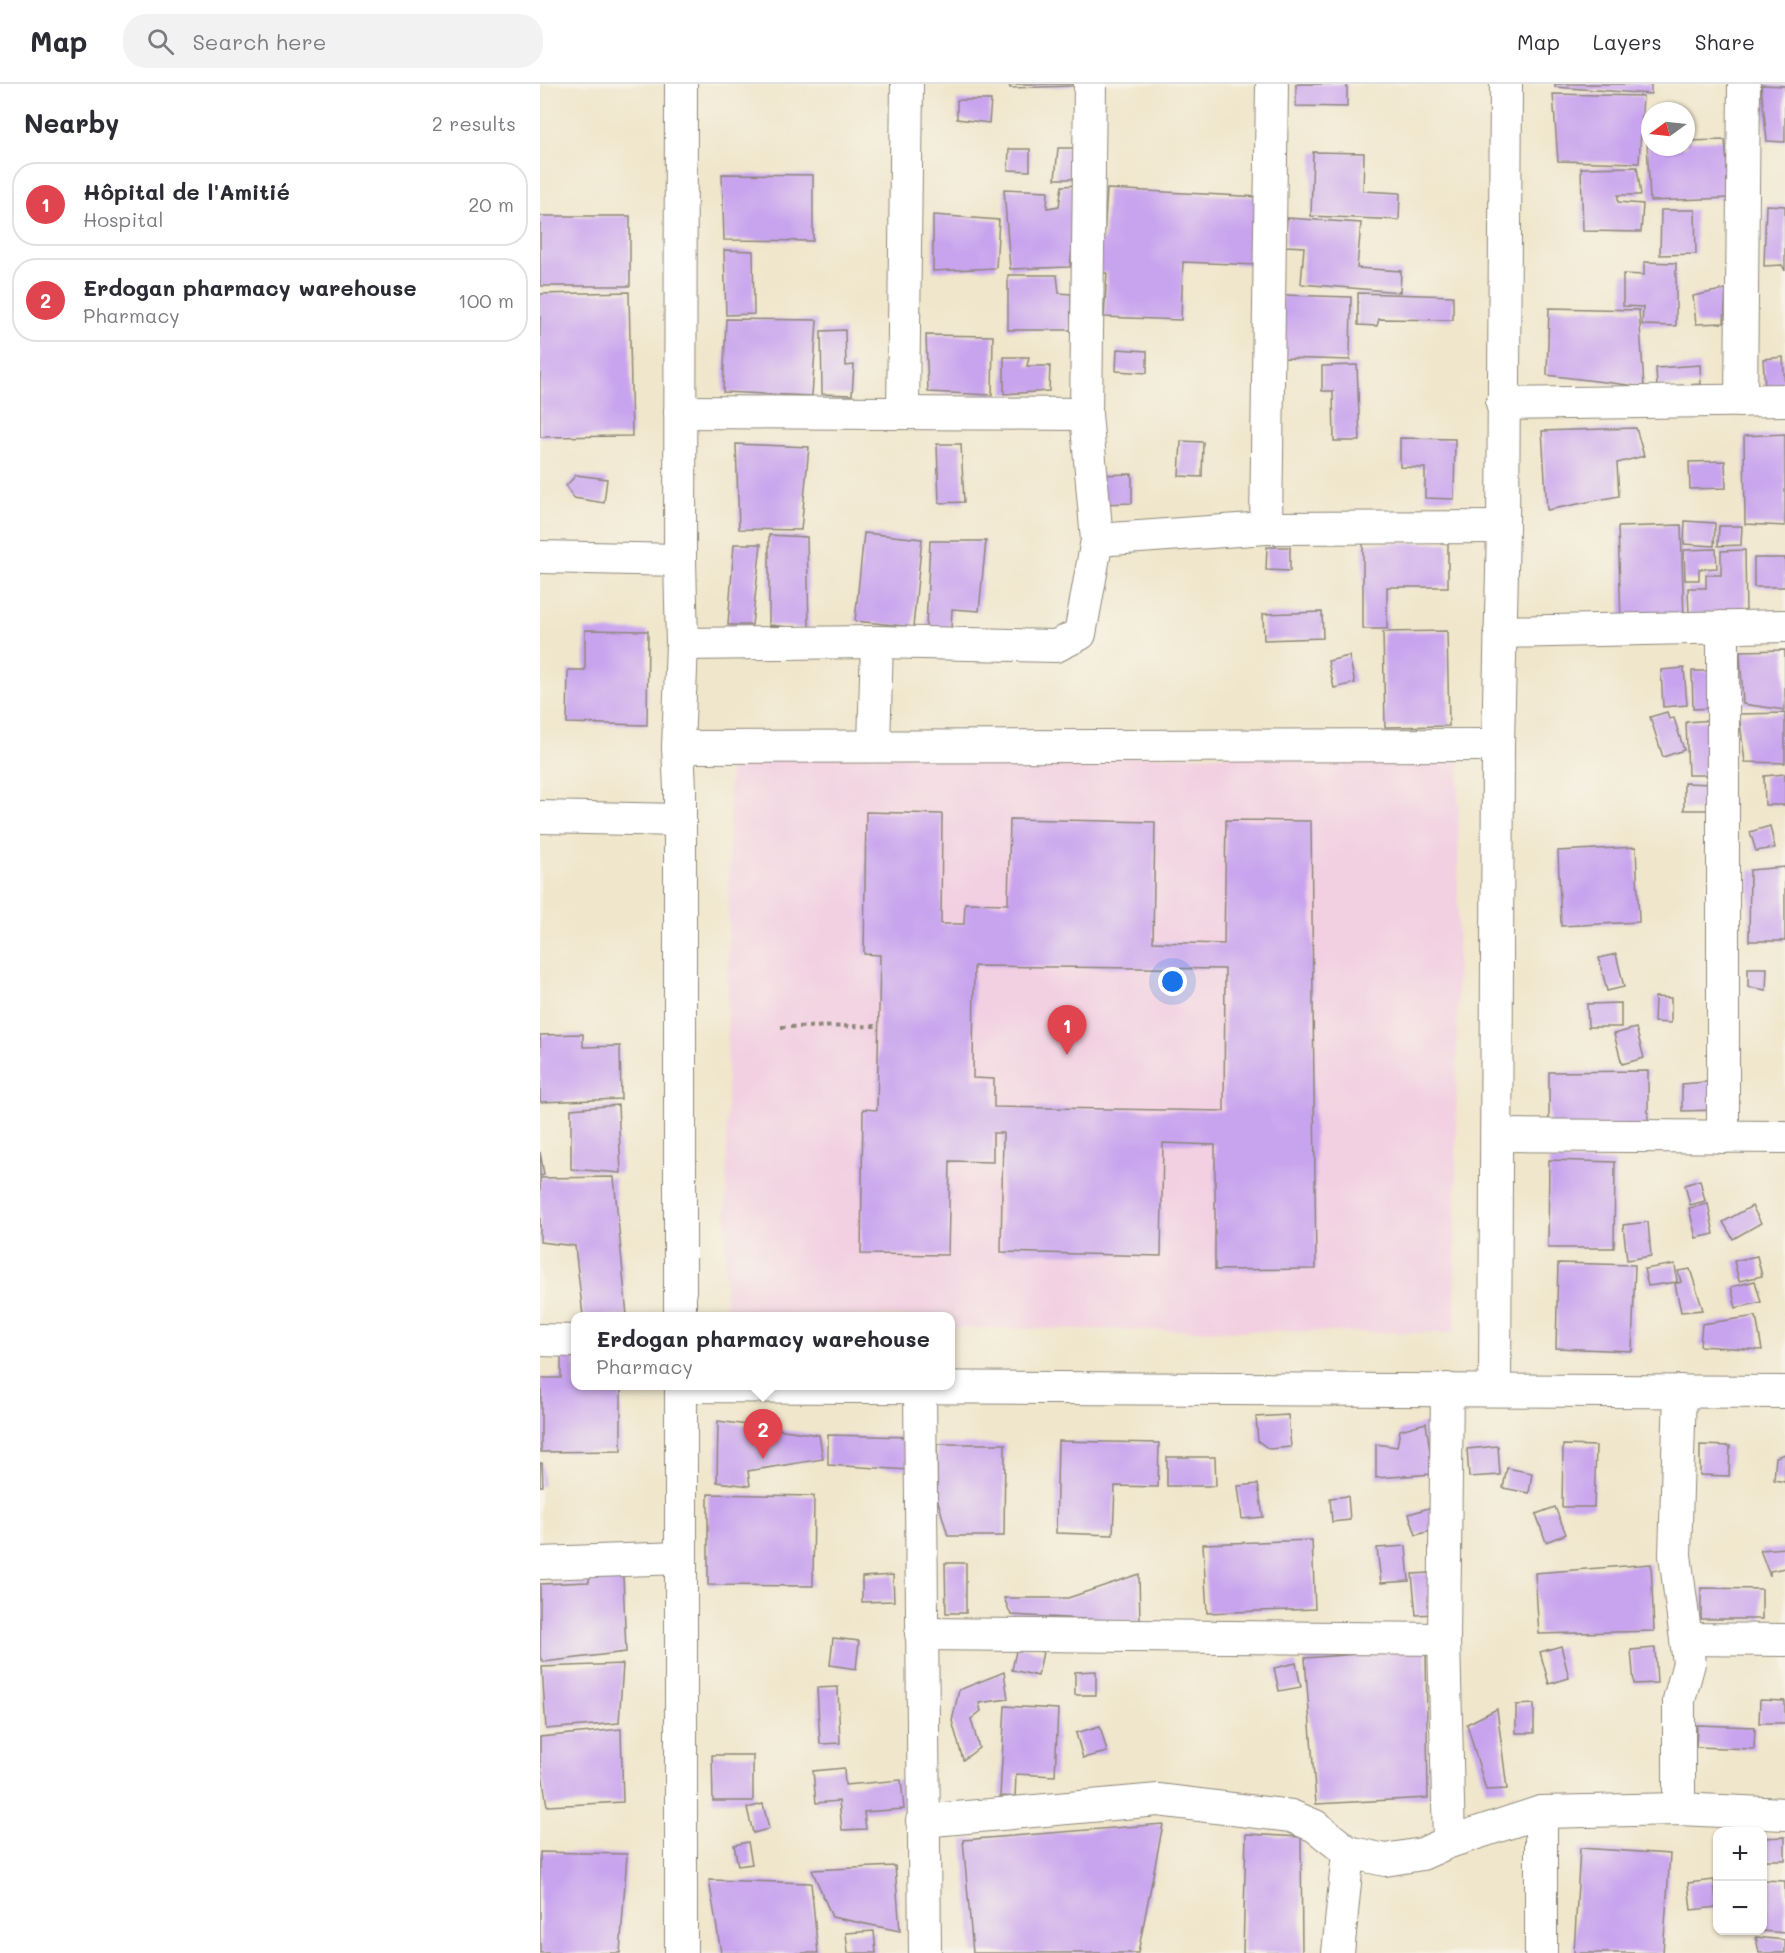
<!DOCTYPE html>
<html lang="en">
<head>
<meta charset="utf-8">
<style>
  body { margin:0; font-family:Mali,sans-serif; background:#f2f2f3; color:#2b2b33 }
  .controls { position:absolute; right:18px; bottom:18px; display:grid; overflow:hidden; border-radius:12px; box-shadow:0 2px 4px #0004 }
  .controls button { width:54px; height:54px; display:grid; place-items:center; padding:0; border:0; border-bottom:2px solid #e1e1e2; background:#fff; color:#2b2b33; font:30px sans-serif }
  .compass { position:absolute; left:1101px; top:18px; width:54px; height:54px; border-radius:50%; background:#fff; box-shadow:0 2px 4px #0004; rotate:255deg }
  .you { position:absolute; left:633px; top:898px; width:21px; height:21px; margin:-15px; border:4px solid #fff; border-radius:50%; background:#1a73e8; box-shadow:0 0 0 9px #1a73e833 }
  .badge { display:grid; place-items:center; width:39px; height:39px; border-radius:50%; background:#0f766e; color:#fff; font-size:20px; font-weight:700 }
  .pin { position:absolute; translate:-50% -50px; filter:drop-shadow(0 2px 3px #0008) }
  .pin::after { content:''; position:absolute; top:32px; width:21px; height:18px; background:inherit; clip-path:polygon(0 0,100% 0,50% 100%) }
  .popup { position:absolute; left:31px; top:1228px; width:384px; height:78px; box-sizing:border-box; display:grid; place-content:center; border-radius:12px; background:#fff; filter:drop-shadow(0 2px 4px #0005); font-size:20px; white-space:nowrap; color:#7c7c81 }
  .popup b { font-size:22px; color:#2b2b33 }
  .popup::after { content:''; position:absolute; left:50%; top:100%; margin-left:-12px; border:12px solid transparent; border-top-color:#fff }
  .list { margin:0; padding:0; list-style:none }
  h2 { display:flex; justify-content:space-between; align-items:center; height:78px; margin:0; padding:0 24px; font-size:26px }
  h2 small { font-size:20px; font-weight:400; color:#7c7c81 }
  .list li { display:grid; grid-template-columns:39px 1fr auto; gap:18px; align-items:center; box-sizing:border-box; height:84px; margin:0 12px 12px; padding:0 12px; border:2px solid #e1e1e2; border-radius:24px }
  .list b { display:block; font-size:22px; white-space:nowrap }
  .list p { margin:0; font-size:20px; white-space:nowrap; color:#7c7c81 }
  .list em { font-size:20px; font-style:normal; color:#7c7c81 }
  .icon { flex:none; width:33px; height:33px; fill:none; stroke:currentColor; stroke-width:2; stroke-linecap:round; stroke-linejoin:round }
  .map { position:relative; flex:none; width:1245px; height:1869px; overflow:hidden }
  header { display:flex; align-items:center; gap:36px; box-sizing:border-box; height:84px; padding:0 30px; background:#fff; border-bottom:2px solid #e1e1e2 }
  header strong { font-size:28px }
  nav { display:flex; gap:33px; margin-inline-start:auto; font-size:21px }
  .search { width:420px; height:54px; background:#f2f2f3; display:flex; align-items:center; gap:15px; box-sizing:border-box; padding:0 21px; border-radius:24px; color:#7c7c81; font-size:22px }
  main { display:flex }
  aside { flex:1; background:#fff }
  .map>svg:first-child { display:block }
  .built { fill:#f2cfe1 }
  .building { fill:#c9a4ee; fill-rule:evenodd }
  .lines { fill:none; stroke-linecap:round; stroke-linejoin:round }
  .minor-casing { stroke:#8e887b; stroke-width:34 }
  .path { stroke:#8e887b; stroke-width:4; stroke-dasharray:4.5 4.5; stroke-linecap:butt }
  .minor { stroke:#fff; stroke-width:32 }
</style>
</head>
<body>
<header>
<strong>Map</strong>
<div class="search"><svg class="icon" aria-label="search" viewBox="0 0 24 24"><circle cx="10" cy="10" r="6"/><path d="M15 15l6 6"/></svg>Search here</div>
<nav><a>Map</a><a>Layers</a><a>Share</a></nav>
</header>
<main>
<aside>
<h2>Nearby<small>2 results</small></h2>
<ul class="list">
<li><span class="badge" style="background:#e0444e">1</span><div><b>Hôpital de l'Amitié</b><p>Hospital</p></div><em>20 m</em></li>
<li><span class="badge" style="background:#e0444e">2</span><div><b>Erdogan pharmacy warehouse</b><p>Pharmacy</p></div><em>100 m</em></li>
</ul>
</aside>
<div class="map">
<svg width="1245" height="1869" viewBox="0 0 1245 1869">
  <rect width="100%" height="100%" fill="#f7f3e8"/>
  <filter id="ink" filterUnits="userSpaceOnUse"><feTurbulence type="fractalNoise" baseFrequency=".0167" numOctaves="2"/><feDisplacementMap in="SourceGraphic" scale="12" xChannelSelector="R" yChannelSelector="G"/><feConvolveMatrix kernelMatrix="1 2 1 2 8 2 1 2 1" color-interpolation-filters="sRGB"/></filter>
  <filter id="wash" filterUnits="userSpaceOnUse"><feTurbulence type="fractalNoise" baseFrequency=".008" numOctaves="4" result="noise"/><feDisplacementMap in="SourceGraphic" scale="24" xChannelSelector="R" yChannelSelector="G"/><feGaussianBlur stdDeviation="1.35" result="paint"/><feColorMatrix in="noise" values="0 0 0 0 0 0 0 0 0 0 0 0 0 0 0 0 0 1.4 0 .05"/><feComposite in="paint" operator="in"/></filter>
  <g filter="url(#wash)">
    <rect width="100%" height="100%" fill="#f0e6cb"/>
    <polygon class="built" points="190,672 919,672 915,1249 411,1244 410,1232 185,1232"/>
    <g id="blocks">
      <g class="building">
        <polygon points="469,0 533,0 533,2 470,4"/>
        <polygon points="756,0 807,0 807,23 756,22"/>
        <polygon points="1015,0 1111,0 1111,10 1015,3"/>
        <polygon points="1221,1 1245,2 1245,58 1227,57"/>
        <polygon points="1013,10 1103,12 1099,79 1018,77"/>
        <polygon points="417,16 451,16 449,39 417,35"/>
        <polygon points="1185,56 1190,114 1110,117 1107,58 1110,58 1110,63 1146,63 1146,57"/>
        <polygon points="518,64 537,64 533,95 515,95"/>
        <polygon points="469,65 490,65 490,87 468,86"/>
        <polygon points="773,68 824,69 823,107 860,109 859,136 771,132"/>
        <polygon points="1097,83 1101,111 1078,111 1078,118 1103,120 1101,148 1043,147 1041,84"/>
        <polygon points="182,90 273,91 273,157 184,156"/>
        <polygon points="539,101 530,183 470,185 464,105 508,107 507,124 519,122 522,102"/>
        <polygon points="567,105 721,113 717,181 643,178 641,236 564,233 567,189 558,189 559,156 564,155"/>
        <polygon points="1226,121 1245,122 1245,187 1242,181 1224,182"/>
        <polygon points="1121,126 1155,126 1156,170 1120,171"/>
        <polygon points="393,131 459,136 456,184 393,187"/>
        <rect x="0" y="132" width="90" height="70"/>
        <polygon points="747,134 821,139 817,184 861,187 860,208 761,200 764,163 745,162"/>
        <polygon points="184,166 213,167 214,230 186,231"/>
        <polygon points="1104,178 1136,179 1136,242 1102,241 1103,223 1083,222 1083,190 1104,191"/>
        <polygon points="468,191 517,191 519,209 531,210 531,246 468,246"/>
        <polygon points="1186,205 1184,239 1156,240 1153,212"/>
        <polygon points="89,208 92,352 0,353 0,210"/>
        <polygon points="818,209 913,212 913,236 839,235 837,242 818,241"/>
        <polygon points="742,211 811,213 810,276 740,274"/>
        <polygon points="1009,224 1099,226 1104,303 1007,291"/>
        <polygon points="186,235 277,236 272,312 183,308"/>
        <polygon points="305,246 306,282 314,281 312,311 282,310 281,247"/>
        <polygon points="386,251 453,252 452,311 388,308"/>
        <polygon points="577,265 607,267 607,289 576,287"/>
        <polygon points="464,273 489,273 487,282 510,282 509,307 464,310"/>
        <polygon points="1243,273 1245,303 1225,304 1223,275"/>
        <polygon points="817,281 820,357 794,357 793,307 782,307 782,282"/>
        <polygon points="1160,281 1161,300 1117,303 1116,284"/>
        <polygon points="1096,344 1104,372 1077,379 1079,412 1007,426 1002,347"/>
        <polygon points="1245,350 1245,442 1205,440 1204,352"/>
        <polygon points="860,354 915,355 914,415 885,414 885,384 860,383"/>
        <polygon points="641,357 663,358 662,393 639,392"/>
        <polygon points="196,360 269,363 261,446 199,445"/>
        <polygon points="397,360 421,360 424,418 399,419"/>
        <polygon points="1185,377 1186,404 1150,405 1149,378"/>
        <polygon points="592,390 592,419 559,420 559,391"/>
        <polygon points="36,391 67,395 64,419 34,414 26,402"/>
        <polygon points="1145,437 1175,439 1174,462 1144,460"/>
        <polygon points="1141,441 1144,537 1081,539 1078,443"/>
        <polygon points="1179,442 1202,442 1201,461 1178,462"/>
        <polygon points="324,449 382,455 373,543 315,537"/>
        <polygon points="229,451 267,453 269,545 229,541"/>
        <polygon points="390,457 446,457 439,527 412,525 411,545 386,543"/>
        <polygon points="823,459 908,459 908,503 847,503 847,545 823,545"/>
        <polygon points="194,460 221,460 212,541 188,541"/>
        <polygon points="727,463 750,463 750,487 726,486"/>
        <polygon points="1176,465 1177,484 1159,485 1159,496 1145,496 1144,466"/>
        <polygon points="1205,466 1206,531 1149,531 1148,504 1166,504 1166,491 1181,491 1181,467"/>
        <rect x="1214" y="474" width="31" height="29"/>
        <polygon points="782,528 783,554 724,556 723,530"/>
        <polygon points="45,546 108,547 107,641 27,639 28,586 45,586"/>
        <polygon points="907,547 909,642 845,643 843,548"/>
        <polygon points="1245,566 1245,626 1203,620 1200,567"/>
        <polygon points="809,572 815,599 794,604 788,577"/>
        <polygon points="1144,584 1147,621 1123,623 1121,586"/>
        <polygon points="1152,587 1174,587 1175,624 1153,625"/>
        <polygon points="1127,628 1129,635 1134,634 1144,666 1123,673 1110,633"/>
        <polygon points="1245,629 1245,679 1205,678 1199,630"/>
        <polygon points="1173,636 1174,691 1148,691 1146,638"/>
        <polygon points="1245,690 1245,721 1225,721 1224,692"/>
        <polygon points="1144,699 1174,700 1174,726 1144,726"/>
        <path d="M326 728 402 730 401 840H424L425 819 468 820 470 735 615 738 613 858 684 860 686 736 771 737 776 1185 675 1186V1061L623 1059 621 1172 461 1168 463 1049H453V1078L410 1077 408 1171 321 1170 323 1025 337 1026 340 871 324 870ZM434 882 685 885 684 1027 454 1023V995L433 994Z"/>
        <polygon points="1230,742 1235,764 1216,767 1210,748"/>
        <polygon points="1096,763 1099,838 1021,842 1018,767"/>
        <polygon points="1245,783 1245,857 1209,857 1210,786"/>
        <polygon points="1076,870 1084,903 1067,907 1059,874"/>
        <polygon points="1208,884 1227,884 1226,906 1208,903"/>
        <polygon points="1115,913 1131,914 1131,939 1114,938"/>
        <polygon points="1081,919 1081,943 1048,943 1047,920"/>
        <polygon points="1096,944 1104,974 1082,980 1074,950"/>
        <polygon points="43,950 43,963 80,962 81,1015 0,1018 0,951"/>
        <polygon points="1108,987 1108,1047 1009,1047 1009,988"/>
        <polygon points="1178,997 1177,1026 1142,1027 1142,1000"/>
        <polygon points="78,1021 81,1089 31,1085 31,1025"/>
        <polygon points="0,1068 4,1091 0,1092"/>
        <polygon points="1009,1076 1075,1078 1074,1164 1008,1164"/>
        <polygon points="74,1093 87,1232 43,1232 35,1162 0,1158 0,1094"/>
        <polygon points="1160,1096 1165,1117 1150,1121 1145,1101"/>
        <polygon points="1168,1120 1174,1150 1156,1154 1149,1124"/>
        <polygon points="1212,1122 1221,1139 1193,1155 1183,1138"/>
        <polygon points="1108,1138 1111,1172 1087,1176 1083,1141"/>
        <polygon points="1217,1172 1222,1192 1199,1197 1194,1177"/>
        <polygon points="1018,1179 1095,1181 1092,1267 1016,1264"/>
        <polygon points="1135,1180 1137,1198 1108,1202 1104,1185"/>
        <polygon points="1150,1185 1163,1226 1141,1228 1135,1200 1141,1198 1138,1187"/>
        <polygon points="1215,1197 1221,1218 1196,1224 1191,1203"/>
        <polygon points="1216,1232 1222,1266 1160,1262 1162,1240"/>
        <polygon points="21,1268 35,1268 35,1302 81,1302 81,1367 1,1368 1,1294 21,1294"/>
        <polygon points="748,1331 751,1363 729,1365 718,1357 716,1333"/>
        <polygon points="178,1337 279,1351 283,1375 208,1387 210,1402 177,1398"/>
        <polygon points="886,1339 893,1390 836,1394 836,1360 857,1363 860,1346"/>
        <polygon points="288,1351 373,1353 370,1386 288,1381"/>
        <polygon points="518,1357 619,1359 618,1403 575,1402 573,1451 516,1449"/>
        <polygon points="397,1360 465,1360 464,1452 408,1452 397,1414"/>
        <polygon points="1023,1361 1056,1362 1054,1423 1022,1423"/>
        <polygon points="1160,1361 1190,1362 1189,1392 1160,1391"/>
        <polygon points="958,1362 960,1391 929,1393 927,1365"/>
        <polygon points="1245,1370 1245,1398 1234,1396 1236,1373"/>
        <polygon points="627,1373 675,1373 676,1402 627,1402"/>
        <polygon points="0,1379 2,1379 3,1402 0,1402"/>
        <polygon points="967,1384 992,1389 989,1409 963,1404"/>
        <polygon points="718,1400 723,1433 702,1435 698,1402"/>
        <polygon points="168,1410 274,1412 273,1502 168,1501"/>
        <polygon points="808,1412 810,1436 792,1438 790,1414"/>
        <polygon points="892,1423 898,1445 876,1451 869,1430"/>
        <polygon points="1015,1423 1026,1450 1006,1458 996,1430"/>
        <polygon points="772,1456 775,1525 667,1529 663,1460"/>
        <polygon points="866,1462 869,1497 841,1499 837,1464"/>
        <polygon points="1245,1464 1245,1484 1230,1487 1230,1492 1220,1466"/>
        <polygon points="405,1479 426,1479 426,1529 406,1529"/>
        <polygon points="1111,1480 1114,1547 999,1550 995,1489"/>
        <polygon points="890,1489 894,1530 876,1531 872,1490"/>
        <polygon points="50,1490 83,1492 86,1568 4,1578 0,1574 0,1500 49,1498"/>
        <polygon points="599,1490 600,1538 471,1531 464,1514 528,1514"/>
        <polygon points="353,1491 354,1517 322,1518 322,1493"/>
        <polygon points="1161,1504 1222,1505 1222,1535 1161,1535"/>
        <polygon points="293,1554 319,1557 316,1585 290,1581"/>
        <polygon points="477,1562 503,1568 498,1592 472,1586"/>
        <polygon points="1021,1562 1029,1594 1009,1600 1000,1568"/>
        <polygon points="1115,1564 1117,1599 1094,1600 1091,1566"/>
        <polygon points="886,1565 888,1714 776,1720 765,1574"/>
        <polygon points="756,1579 761,1603 739,1607 734,1584"/>
        <polygon points="83,1580 79,1639 6,1645 2,1583"/>
        <polygon points="556,1587 556,1611 535,1611 535,1588"/>
        <polygon points="464,1588 468,1615 439,1619 441,1627 431,1635 439,1664 423,1676 412,1637 419,1606"/>
        <polygon points="298,1603 300,1659 280,1660 277,1604"/>
        <polygon points="1220,1616 1245,1617 1245,1639 1219,1639"/>
        <polygon points="994,1620 994,1649 976,1649 976,1621"/>
        <polygon points="465,1622 518,1625 515,1692 476,1690 475,1713 460,1712"/>
        <polygon points="957,1625 967,1705 946,1706 927,1640"/>
        <polygon points="1157,1641 1215,1643 1214,1665 1156,1663"/>
        <polygon points="560,1642 567,1668 543,1674 536,1649"/>
        <polygon points="81,1645 83,1718 7,1722 0,1677 0,1653"/>
        <polygon points="172,1671 213,1671 213,1717 173,1717"/>
        <polygon points="304,1684 305,1701 361,1696 364,1725 324,1728 326,1745 302,1746 299,1717 276,1719 273,1687"/>
        <polygon points="223,1720 229,1745 213,1749 207,1724"/>
        <polygon points="623,1740 598,1869 433,1869 423,1756"/>
        <polygon points="706,1750 761,1753 762,1869 703,1869"/>
        <polygon points="1245,1753 1245,1776 1223,1776 1222,1754"/>
        <polygon points="208,1758 212,1780 198,1782 194,1761"/>
        <polygon points="1040,1764 1130,1770 1123,1869 1034,1869"/>
        <polygon points="0,1768 87,1770 80,1869 0,1869"/>
        <polygon points="355,1782 360,1847 292,1833 272,1786"/>
        <polygon points="169,1796 271,1799 278,1869 181,1869"/>
        <polygon points="1174,1796 1177,1823 1151,1826 1148,1799"/>
        <polygon points="1222,1796 1245,1797 1245,1849 1222,1847"/>
        <polygon points="334,1847 336,1869 308,1869 306,1849"/>
        <polygon points="1216,1853 1245,1856 1245,1869 1219,1869"/>
      </g>
    </g>
  </g>
  <g filter="url(#ink)">
    <use href="#blocks" fill-opacity="0" stroke="#8e887b" stroke-width="1.5"/>
    <g class="lines">
      <g class="minor-casing">
        <g id="minor">
          <polyline points="1201,317 1204,0"/>
          <polyline points="962,320 1245,316"/>
          <polyline points="140,328 546,330"/>
          <polyline points="363,328 367,0"/>
          <polyline points="726,444 732,0"/>
          <polyline points="557,456 726,444 963,443"/>
          <polyline points="0,473 140,476"/>
          <polyline points="1183,543 1183,1053"/>
          <polyline points="960,548 1245,542"/>
          <polyline points="142,560 337,558 516,562 540,550 557,456 546,330 550,0"/>
          <polyline points="334,661 337,558"/>
          <polyline points="138,663 958,661"/>
          <polyline points="0,733 140,736"/>
          <polyline points="957,1051 1245,1053"/>
          <polyline points="140,1232 140,705 138,663 142,560 140,476 141,0"/>
          <polyline points="0,1256 35,1257"/>
          <polyline points="141,1302 1245,1308"/>
          <polyline points="141,1302 141,1869"/>
          <polyline points="380,1304 385,1869"/>
          <polyline points="907,1305 904,1555 909,1758"/>
          <polyline points="955,1306 958,661 963,443 966,0"/>
          <polyline points="0,1479 141,1474"/>
          <polyline points="381,1550 904,1555"/>
          <polyline points="1147,1555 1245,1556"/>
          <polyline points="1139,1725 1139,1616 1149,1579 1135,1471 1140,1307"/>
          <polyline points="382,1737 618,1716 751,1732 775,1742 808,1768 845,1776 882,1770 909,1758 1001,1728 1139,1725 1245,1730"/>
          <polyline points="798,1869 808,1768"/>
          <polyline points="1001,1869 1001,1728"/>
        </g>
      </g>
      <polyline class="path" points="241,943 339,942"/>
      <use href="#minor" class="minor"/>
    </g>
  </g>
</svg>
<div class="controls">
<button>+</button>
<button>−</button>
</div>
<svg class="compass" viewBox="-18 -18 36 36"><path d="M0-13l5 13h-10z" fill="#e53935"/><path d="M0 13l5-13h-10z" fill="#7c7c81"/></svg>
<div class="you"></div>
<div class="pin badge" style="left:527px;top:971px;background:#e0444e">1</div>
<div class="pin badge" style="left:223px;top:1375px;background:#e0444e">2</div>
<div class="popup"><b>Erdogan pharmacy warehouse</b>Pharmacy</div>
</div>
</main>
</body>
</html>
